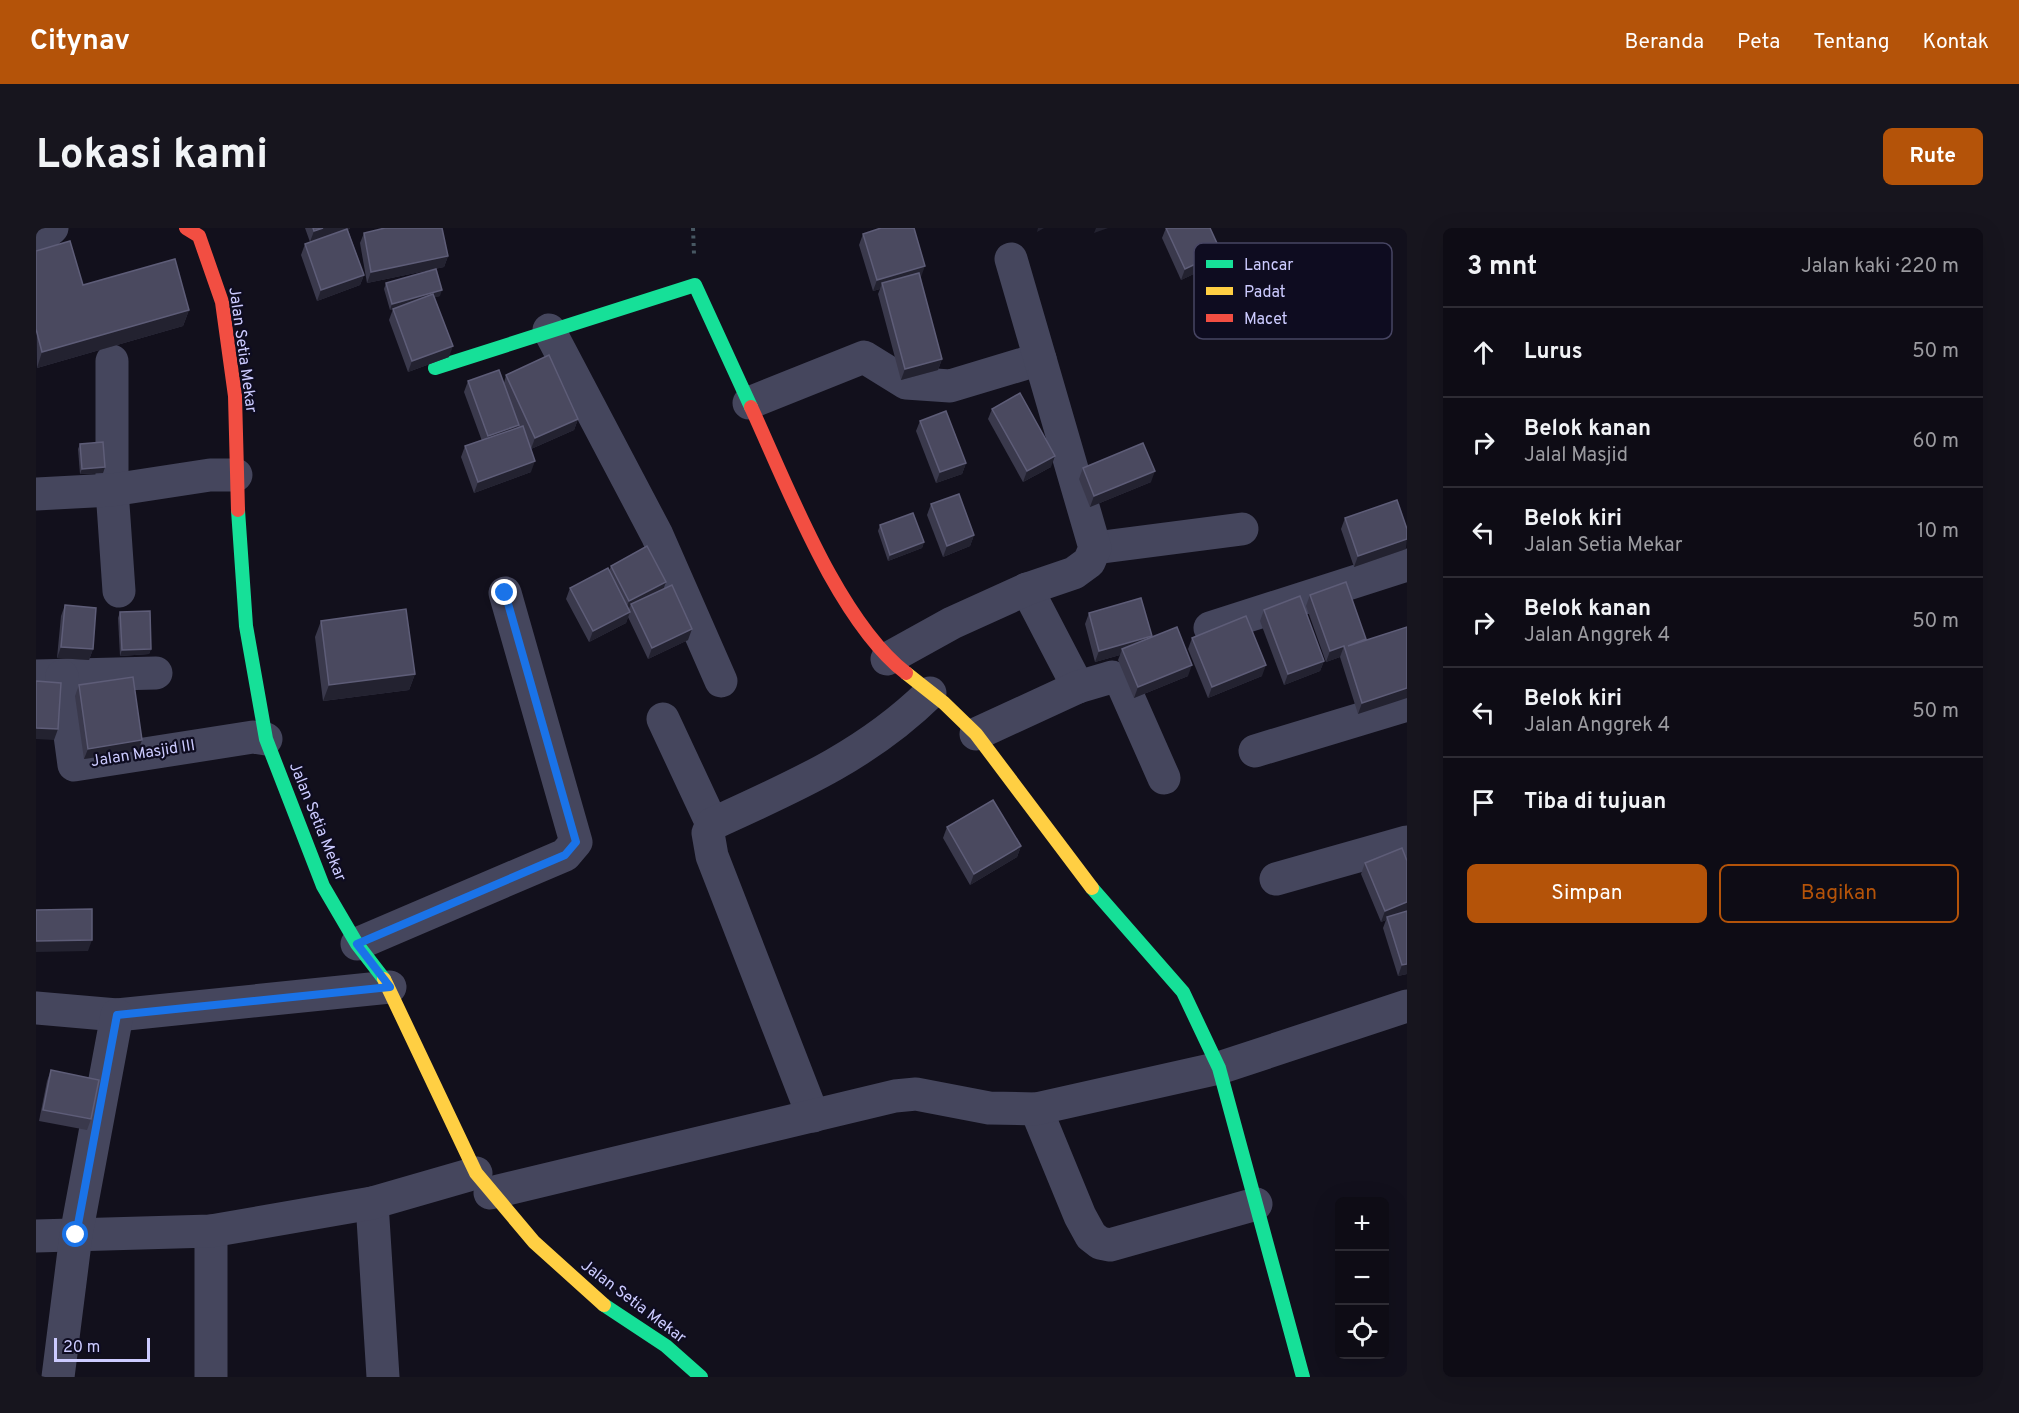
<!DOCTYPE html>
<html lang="id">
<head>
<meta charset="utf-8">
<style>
  body { margin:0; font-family:Overpass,sans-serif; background:#17151e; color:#f1f3f6 }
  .controls { position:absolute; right:18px; bottom:18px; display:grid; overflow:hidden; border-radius:9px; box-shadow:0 6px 24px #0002 }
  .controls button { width:54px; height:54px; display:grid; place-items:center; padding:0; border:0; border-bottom:2px solid #2e2c34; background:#0e0c15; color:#f1f3f6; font:30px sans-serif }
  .scale { position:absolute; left:18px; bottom:15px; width:96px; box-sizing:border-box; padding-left:6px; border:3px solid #cccbff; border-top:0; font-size:16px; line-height:21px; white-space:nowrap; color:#cccbff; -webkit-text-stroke:4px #0e0c20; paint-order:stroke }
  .stop { position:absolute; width:18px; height:18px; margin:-14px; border:4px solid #1a73e8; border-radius:50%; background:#fff }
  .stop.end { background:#1a73e8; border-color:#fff; box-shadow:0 2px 6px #0008 }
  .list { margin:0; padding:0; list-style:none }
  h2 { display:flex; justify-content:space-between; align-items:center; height:78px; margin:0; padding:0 24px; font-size:26px }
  h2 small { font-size:20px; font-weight:400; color:#9b9ba0 }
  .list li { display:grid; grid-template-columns:39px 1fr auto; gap:18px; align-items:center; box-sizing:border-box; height:90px; padding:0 24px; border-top:2px solid #2e2c34 }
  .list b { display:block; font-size:22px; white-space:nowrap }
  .list p { margin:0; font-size:20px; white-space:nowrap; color:#9b9ba0 }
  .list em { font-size:20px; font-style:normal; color:#9b9ba0 }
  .actions { display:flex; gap:12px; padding:18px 24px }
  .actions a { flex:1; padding:14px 0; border:2px solid #b45309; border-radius:9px; text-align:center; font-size:21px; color:#b45309 }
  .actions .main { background:#b45309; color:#fff }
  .icon { flex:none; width:33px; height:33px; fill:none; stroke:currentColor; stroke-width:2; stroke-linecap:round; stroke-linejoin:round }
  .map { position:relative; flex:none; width:1371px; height:1149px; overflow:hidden; border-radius:9px }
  header { display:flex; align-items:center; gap:36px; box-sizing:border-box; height:84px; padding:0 30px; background:#b45309; color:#fff }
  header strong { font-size:28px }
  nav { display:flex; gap:33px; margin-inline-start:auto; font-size:21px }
  .intro { display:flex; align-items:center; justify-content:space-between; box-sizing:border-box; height:144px; padding:0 36px }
  h1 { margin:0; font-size:42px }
  .button { padding:15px 27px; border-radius:9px; background:#b45309; color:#fff; font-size:21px; font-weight:700 }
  main { display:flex; gap:36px; padding:0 36px }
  aside { flex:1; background:#0e0c15; border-radius:9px; box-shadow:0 6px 24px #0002 }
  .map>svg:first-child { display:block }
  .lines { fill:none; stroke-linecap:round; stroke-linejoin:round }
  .path { stroke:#475762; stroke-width:4; stroke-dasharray:3 4.5; stroke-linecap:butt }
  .street { stroke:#45465d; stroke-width:33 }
  .fast { stroke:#16e098; stroke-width:14 }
  .slow { stroke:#ffcf43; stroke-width:14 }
  .jam { stroke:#f24e42; stroke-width:14 }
  .wall { fill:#3a394c }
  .shaded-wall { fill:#232230 }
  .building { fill:#4a495f; stroke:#5e5d78; stroke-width:1.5 }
  .route { stroke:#1a73e8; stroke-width:8 }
  .labels { text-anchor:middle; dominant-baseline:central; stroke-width:4.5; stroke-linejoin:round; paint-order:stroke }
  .street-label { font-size:16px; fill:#cccbff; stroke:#0e0c20 }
  .key { fill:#0e0c20; stroke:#474563; stroke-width:1.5 }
  .key-label { font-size:16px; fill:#cccbff }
</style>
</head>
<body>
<header>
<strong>Citynav</strong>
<nav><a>Beranda</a><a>Peta</a><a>Tentang</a><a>Kontak</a></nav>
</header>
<div class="intro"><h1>Lokasi kami</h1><a class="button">Rute</a></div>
<main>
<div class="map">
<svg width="1371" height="1149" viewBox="0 0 1371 1149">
  <rect width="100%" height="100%" fill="#12101c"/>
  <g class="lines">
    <polyline class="path" points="657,0 658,26"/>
    <g class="street">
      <polyline points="0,13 16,0"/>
      <polyline points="513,102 621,307 685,453"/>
      <polyline points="76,133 76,262 83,363"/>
      <polyline points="713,175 828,129 870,155 914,158 1004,131"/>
      <polyline points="0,266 76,262 174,247 200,247"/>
      <polyline points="1059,320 1206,301"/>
      <polyline points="991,361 1042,459"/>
      <polyline points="1174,400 1371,337"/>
      <polyline points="851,431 916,395 991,361 1038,345 1053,334 1059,320 975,31"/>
      <polyline points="0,448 120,445"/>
      <polyline points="26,448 38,537 217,509 230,511"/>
      <polyline points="627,491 676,596"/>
      <polyline points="940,506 1042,459 1076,449 1086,455 1128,550"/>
      <polyline points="1219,523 1371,477"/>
      <polyline points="1240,651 1371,614"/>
      <polyline points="321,716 529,627 540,614 469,365"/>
      <polyline points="0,780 81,787 354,759"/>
      <polyline points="1000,881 1044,988 1055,1008 1064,1015 1074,1017 1220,976"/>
      <path d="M777 888 676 628 672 605 676 596C757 559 830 528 894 465"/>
      <polyline points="454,965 859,868 880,866 953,880 1000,881 1183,840 1371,778"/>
      <polyline points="336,975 347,1149"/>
      <polyline points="175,1003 175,1149"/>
      <polyline points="0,1008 175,1003 336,975 440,945"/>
      <polyline points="22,1149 40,1007 81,787"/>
    </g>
    <g class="fast">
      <polyline points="399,140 659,57 715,179"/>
      <polyline points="202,282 210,398 230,511 287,658 321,716 348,751"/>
      <polyline points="1056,660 1147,764 1183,840 1267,1149"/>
      <polyline points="568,1077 630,1118 665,1149"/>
    </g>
    <g class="slow">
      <polyline points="870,445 908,475 940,506 1056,660"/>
      <polyline points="348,751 440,945 498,1014 568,1077"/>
    </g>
    <g class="jam">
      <polyline points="150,0 163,8 186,74 199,168 202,282"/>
      <path d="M715 179C751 257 802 393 870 445"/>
    </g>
  </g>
  <g class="wall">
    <polygon points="269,0 314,0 312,2 328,47 324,57 281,73 265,27 269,16 274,14"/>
    <polygon points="1130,0 1174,0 1181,35 1145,52 1126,10"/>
    <polygon points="328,5 412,28 408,39 331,55 324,15"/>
    <polygon points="827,6 885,49 884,49 906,131 902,142 865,152 842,66 844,61 837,63 823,17"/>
    <polygon points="0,23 47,57 153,82 147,98 1,140"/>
    <polygon points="350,55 404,68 398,69 413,129 372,144 353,92 357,81 354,82 348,61"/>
    <polygon points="470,147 542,191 538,202 495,221 495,244 438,265 425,229 429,218 446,213 428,164 432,153 468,155"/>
    <polygon points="956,181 1015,239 987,254 952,191"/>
    <polygon points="884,193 930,235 926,246 900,255 880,203"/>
    <polygon points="44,216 69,239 67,245 44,246 42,221"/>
    <polygon points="1047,240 1115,254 1054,279 1043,251"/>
    <polygon points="895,276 938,307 934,318 907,329 891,287"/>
    <polygon points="1309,290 1370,321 1318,339 1305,301"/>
    <polygon points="844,297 888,314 886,320 852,333 842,303"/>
    <polygon points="575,338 627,360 652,412 612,431 592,389 590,395 553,414 530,371 534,360 573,343"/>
    <polygon points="1274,367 1330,412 1371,399 1322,486 1304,429 1290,434 1270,378"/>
    <polygon points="29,377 57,421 53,432 21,430 25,388"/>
    <polygon points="1228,382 1288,433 1284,443 1248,457 1224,393"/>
    <polygon points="84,384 115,421 113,426 84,428 82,390"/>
    <polygon points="1053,385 1116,408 1152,448 1098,470 1082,432 1084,427 1059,434 1049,396"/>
    <polygon points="285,393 379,446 373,462 287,473 279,409"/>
    <polygon points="1156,410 1226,448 1172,470 1152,421"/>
    <polygon points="43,457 106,512 102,523 48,531 39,468"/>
    <polygon points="911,599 985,618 981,629 934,657 907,610"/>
    <polygon points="1371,633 1371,746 1362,748 1347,700 1350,692 1345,694 1325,646 1329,635"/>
    <polygon points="15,842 55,891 51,902 3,893 11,853"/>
  </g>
  <g class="shaded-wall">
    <polygon points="287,0 314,0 313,1 274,14 278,3"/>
    <polygon points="1002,0 1008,0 1001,4"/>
    <polygon points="1060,0 1072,0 1058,5"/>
    <polygon points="1185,24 1181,35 1145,52 1149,41"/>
    <polygon points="412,28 408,39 331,55 335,44"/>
    <polygon points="889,38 885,49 848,60 846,55 844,61 837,63 841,52"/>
    <polygon points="328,47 324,57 281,73 285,62"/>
    <polygon points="406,62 404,68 354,82 356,76"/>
    <polygon points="153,82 147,98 1,140 6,124"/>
    <polygon points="417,118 413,129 372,144 376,133"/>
    <polygon points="906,131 902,142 865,152 869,141"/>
    <polygon points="542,191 538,202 495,221 499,210"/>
    <polygon points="483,197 479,208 448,219 452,208"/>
    <polygon points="1019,228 1015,239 987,254 991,243"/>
    <polygon points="499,233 495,244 438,265 442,254"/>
    <polygon points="930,235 926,246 900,255 904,244"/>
    <polygon points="69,239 67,245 44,246 46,241"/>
    <polygon points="1119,243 1115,254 1054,279 1058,268"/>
    <polygon points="938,307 934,318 907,329 911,318"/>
    <polygon points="1371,311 1370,321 1318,339 1322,328"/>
    <polygon points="888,314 886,320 852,333 854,327"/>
    <polygon points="630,354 626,365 595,376 593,381 589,384 593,373"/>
    <polygon points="594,384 590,395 553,414 557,403"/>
    <polygon points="656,401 652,412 612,431 616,420"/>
    <polygon points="1116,408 1088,426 1086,421 1084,427 1059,434 1063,423"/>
    <polygon points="1308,418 1304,429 1290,434 1294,423"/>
    <polygon points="25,419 57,421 53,432 21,430"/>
    <polygon points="115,421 113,426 84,428 86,422"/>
    <polygon points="1288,433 1284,443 1248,457 1252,446"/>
    <polygon points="1156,437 1152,448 1098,470 1102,459"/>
    <polygon points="1230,437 1226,448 1172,470 1176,459"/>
    <polygon points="379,446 373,462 287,473 293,457"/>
    <polygon points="1371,460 1371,470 1322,486 1326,475"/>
    <polygon points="0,500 22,501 18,512 0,511"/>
    <polygon points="106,512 102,523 48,531 52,521"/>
    <polygon points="985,618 981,629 934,657 938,646"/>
    <polygon points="1371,674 1371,683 1351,689 1350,692 1345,694 1349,683"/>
    <polygon points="56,712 52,723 0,724 0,713"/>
    <polygon points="1371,736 1371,746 1362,748 1366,737"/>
  </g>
  <g class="building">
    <polygon points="277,0 287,0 278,3"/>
    <polygon points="349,0 406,0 412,28 335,44 328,5"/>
    <polygon points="845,0 878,0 889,38 841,52 827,6"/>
    <polygon points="1130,0 1174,0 1185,24 1149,41"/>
    <polygon points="311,1 328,47 285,62 269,16"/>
    <polygon points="34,13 47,57 139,31 153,82 6,124 0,101 0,23"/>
    <polygon points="400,41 406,62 356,76 350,55"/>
    <polygon points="883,45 906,131 869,141 846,55"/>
    <polygon points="397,66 417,118 376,133 357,81"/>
    <polygon points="513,127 542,191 499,210 470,147"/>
    <polygon points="463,142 483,197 452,208 432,153"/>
    <polygon points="984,165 1019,228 991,243 956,181"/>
    <polygon points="910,183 930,235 904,244 884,193"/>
    <polygon points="487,198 499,233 442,254 429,218"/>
    <polygon points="67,214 69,239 46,241 44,216"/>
    <polygon points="1107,215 1119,243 1058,268 1047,240"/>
    <polygon points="923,266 938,307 911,318 895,276"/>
    <polygon points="1361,272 1371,301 1371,311 1322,328 1309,290"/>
    <polygon points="877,285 888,314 854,327 844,297"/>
    <polygon points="611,318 630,354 593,373 575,338"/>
    <polygon points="572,340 594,384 557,403 534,360"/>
    <polygon points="1310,354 1330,411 1312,418 1371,399 1371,460 1326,475 1308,418 1294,423 1274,367"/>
    <polygon points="636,357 656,401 616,420 595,376"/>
    <polygon points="1264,368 1288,433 1252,446 1228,382"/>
    <polygon points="1105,370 1116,408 1063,423 1053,385"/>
    <polygon points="29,377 60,380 57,421 25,419"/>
    <polygon points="370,381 379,446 293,457 285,393"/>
    <polygon points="114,383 115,421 86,422 84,384"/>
    <polygon points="1210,388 1230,437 1176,459 1156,410"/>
    <polygon points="1141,399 1156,437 1102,459 1086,421"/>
    <polygon points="97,449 106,512 52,521 43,457"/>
    <polygon points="0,453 25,455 22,501 0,500"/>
    <polygon points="957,572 985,618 938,646 911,599"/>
    <polygon points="1366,620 1371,633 1371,674 1349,683 1329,635"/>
    <polygon points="56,681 56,712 0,713 0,682"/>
    <polygon points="1371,683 1371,736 1366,737 1351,689"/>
    <polygon points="15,842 63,852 55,891 7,882"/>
  </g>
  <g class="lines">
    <polyline class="route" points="40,1007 81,787 354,759 321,716 529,627 540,614 469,365"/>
  </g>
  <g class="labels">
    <g class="street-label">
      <text transform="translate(206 122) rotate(82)">Jalan Setia Mekar</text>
      <text transform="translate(107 526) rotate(-9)">Jalan Masjid III</text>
      <text transform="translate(281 594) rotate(68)">Jalan Setia Mekar</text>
      <text transform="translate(597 1074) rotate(37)">Jalan Setia Mekar</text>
    </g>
  </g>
  <rect x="1158" y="15" width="198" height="96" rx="9" class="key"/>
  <rect x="1170" y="32" width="27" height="8" fill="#16e098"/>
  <rect x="1170" y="59" width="27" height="8" fill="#ffcf43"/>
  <rect x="1170" y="86" width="27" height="8" fill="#f24e42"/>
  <g class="key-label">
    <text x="1208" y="42">Lancar</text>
    <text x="1208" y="69">Padat</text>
    <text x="1208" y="96">Macet</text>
  </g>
</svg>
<div class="controls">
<button>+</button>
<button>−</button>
<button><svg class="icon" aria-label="locate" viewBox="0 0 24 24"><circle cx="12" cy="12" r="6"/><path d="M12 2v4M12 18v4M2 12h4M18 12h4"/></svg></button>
</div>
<div class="scale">20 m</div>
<div class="stop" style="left:40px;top:1007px"></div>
<div class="stop end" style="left:469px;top:365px"></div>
</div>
<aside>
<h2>3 mnt<small>Jalan kaki · 220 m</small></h2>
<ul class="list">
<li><svg class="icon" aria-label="ahead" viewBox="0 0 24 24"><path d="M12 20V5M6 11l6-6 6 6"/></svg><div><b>Lurus</b></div><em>50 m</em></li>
<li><svg class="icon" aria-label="right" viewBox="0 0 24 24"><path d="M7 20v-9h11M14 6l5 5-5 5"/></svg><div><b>Belok kanan</b><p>Jalal Masjid</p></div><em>60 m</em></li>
<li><svg class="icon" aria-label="left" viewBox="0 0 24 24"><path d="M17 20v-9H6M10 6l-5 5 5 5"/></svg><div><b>Belok kiri</b><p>Jalan Setia Mekar</p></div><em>10 m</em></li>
<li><svg class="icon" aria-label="right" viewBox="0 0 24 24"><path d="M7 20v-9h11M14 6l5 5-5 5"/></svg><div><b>Belok kanan</b><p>Jalan Anggrek 4</p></div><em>50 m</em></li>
<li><svg class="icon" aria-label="left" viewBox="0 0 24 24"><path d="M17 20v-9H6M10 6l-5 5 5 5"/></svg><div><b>Belok kiri</b><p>Jalan Anggrek 4</p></div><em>50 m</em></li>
<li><svg class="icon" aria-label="arrive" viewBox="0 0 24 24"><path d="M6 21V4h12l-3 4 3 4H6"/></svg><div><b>Tiba di tujuan</b></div></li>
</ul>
<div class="actions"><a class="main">Simpan</a><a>Bagikan</a></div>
</aside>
</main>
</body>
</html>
